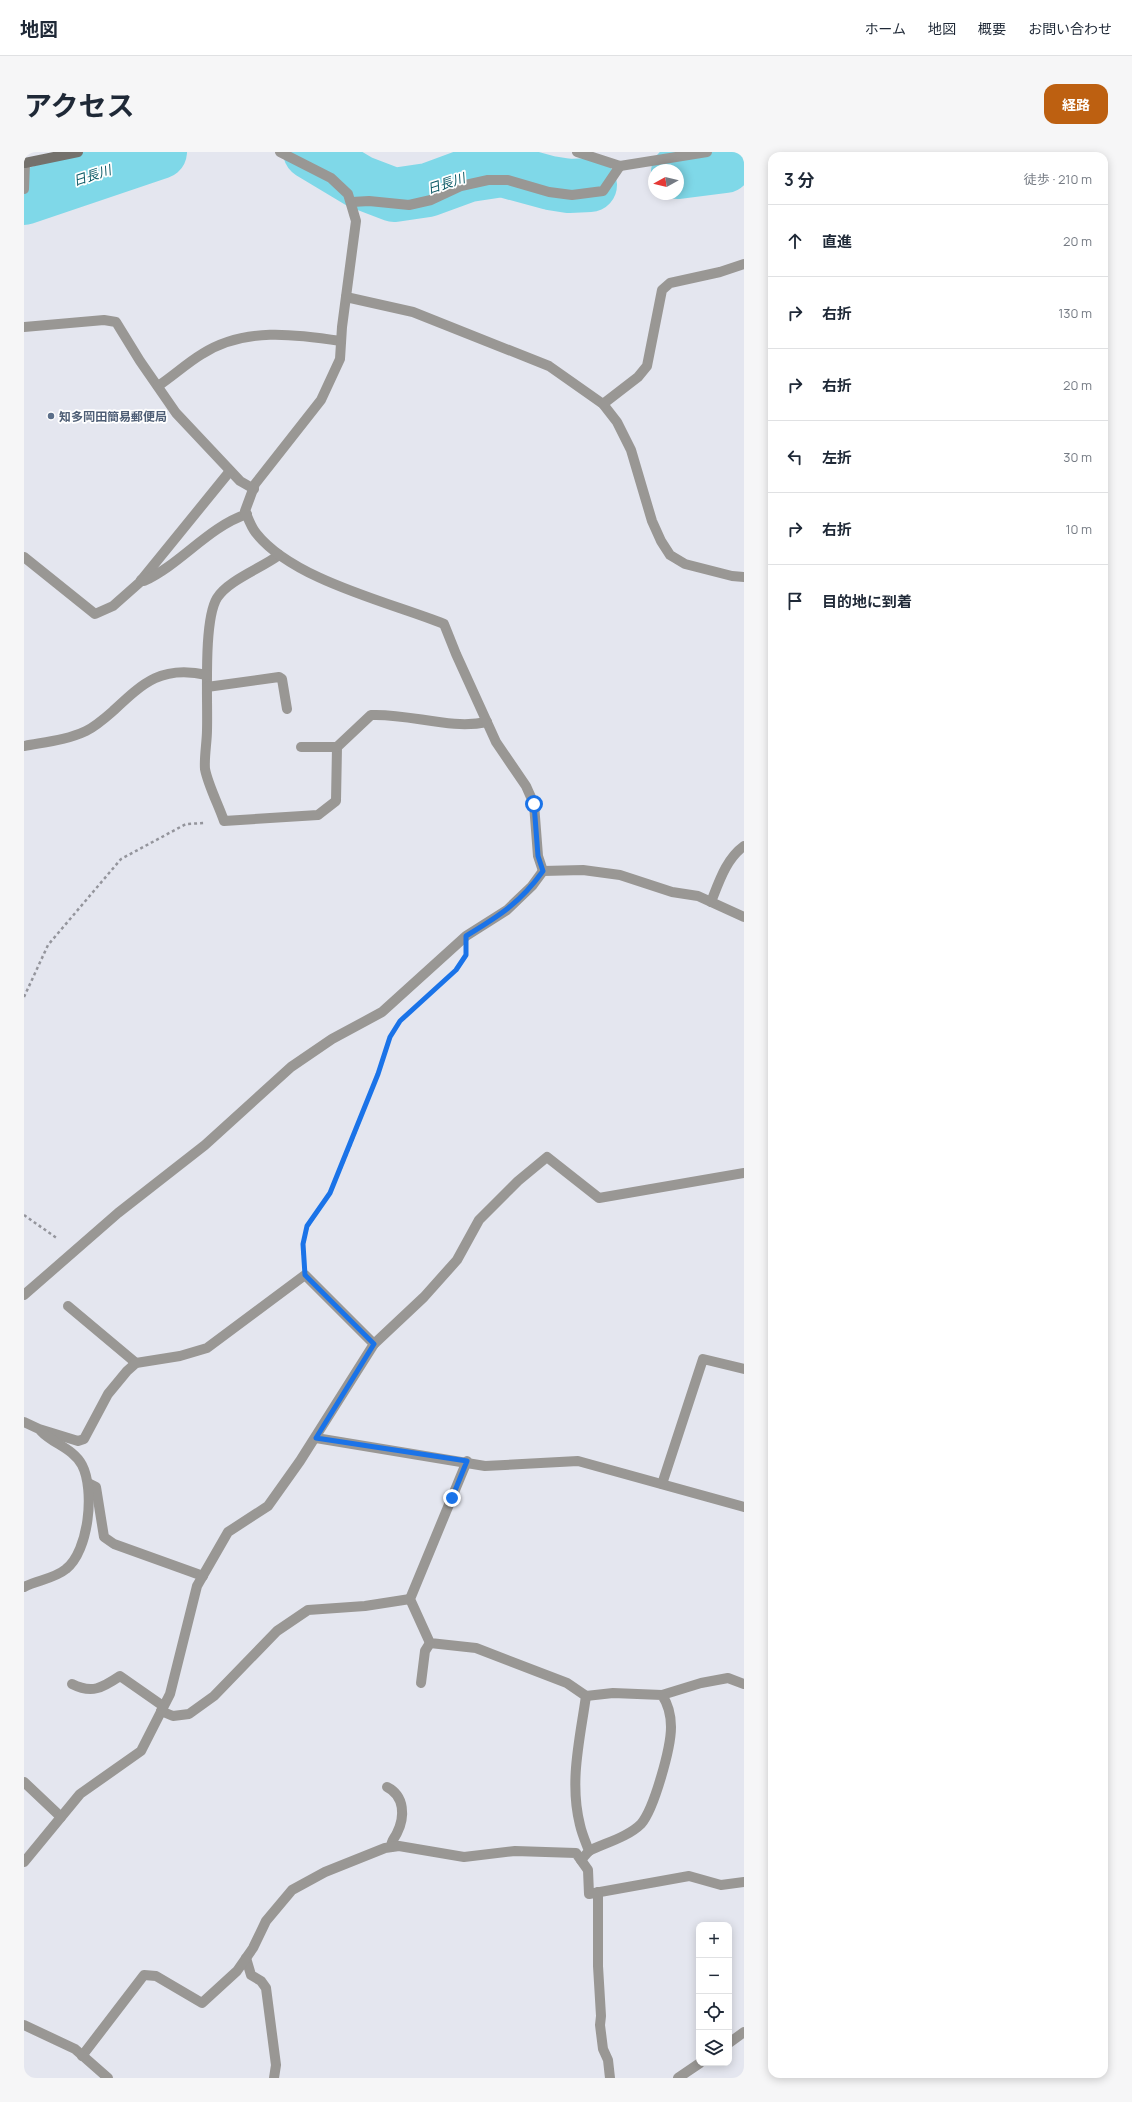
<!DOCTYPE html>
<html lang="ja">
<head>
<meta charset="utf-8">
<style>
  body { margin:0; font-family:Manrope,"Noto Sans JP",sans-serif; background:#f6f6f7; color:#1f2937 }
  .controls { position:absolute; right:12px; bottom:12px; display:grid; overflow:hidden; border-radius:8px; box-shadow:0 2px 10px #0003 }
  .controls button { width:36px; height:36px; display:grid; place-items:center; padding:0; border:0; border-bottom:1px solid #e0e1e3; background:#fff; color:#1f2937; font:20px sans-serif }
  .compass { position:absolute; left:624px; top:12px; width:36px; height:36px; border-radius:50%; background:#fff; box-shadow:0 2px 10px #0003; rotate:262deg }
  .stop { position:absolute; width:12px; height:12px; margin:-9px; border:3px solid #1a73e8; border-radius:50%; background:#fff }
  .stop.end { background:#1a73e8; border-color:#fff; box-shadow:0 1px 4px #0008 }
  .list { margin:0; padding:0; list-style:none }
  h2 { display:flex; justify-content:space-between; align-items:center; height:52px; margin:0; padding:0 16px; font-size:17px }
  h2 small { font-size:13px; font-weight:400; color:#747a83 }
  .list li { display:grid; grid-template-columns:26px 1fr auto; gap:12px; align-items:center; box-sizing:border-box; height:72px; padding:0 16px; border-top:1px solid #e0e1e3 }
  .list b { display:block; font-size:15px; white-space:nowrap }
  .list em { font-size:13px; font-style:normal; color:#747a83 }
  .icon { flex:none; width:22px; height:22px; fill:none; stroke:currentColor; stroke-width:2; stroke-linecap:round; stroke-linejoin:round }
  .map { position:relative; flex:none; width:720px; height:1926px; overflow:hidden; border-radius:12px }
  header { display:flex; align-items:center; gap:24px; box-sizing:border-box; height:56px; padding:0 20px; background:#fff; border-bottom:1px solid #e0e1e3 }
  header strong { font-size:19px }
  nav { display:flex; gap:22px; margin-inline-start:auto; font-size:14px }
  .intro { display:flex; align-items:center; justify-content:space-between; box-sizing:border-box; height:96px; padding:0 24px }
  h1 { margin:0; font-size:28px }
  .button { padding:10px 18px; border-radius:12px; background:#bd6011; color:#fff; font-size:14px; font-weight:700 }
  main { display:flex; gap:24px; padding:0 24px }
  aside { flex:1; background:#fff; border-radius:12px; box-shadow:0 2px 10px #0003 }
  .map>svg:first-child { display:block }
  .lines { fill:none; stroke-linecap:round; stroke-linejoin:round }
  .river { stroke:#7fd8e8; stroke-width:54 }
  .path { stroke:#94959c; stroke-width:2.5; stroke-dasharray:3 3; stroke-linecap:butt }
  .lane { stroke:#999794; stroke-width:10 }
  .street { stroke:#999794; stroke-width:10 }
  .secondary { stroke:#74716c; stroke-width:10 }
  .route { stroke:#1a73e8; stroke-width:5 }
  .service-dot { fill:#5c6f8a; stroke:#fff; stroke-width:1.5 }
  .labels { text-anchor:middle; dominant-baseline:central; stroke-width:3.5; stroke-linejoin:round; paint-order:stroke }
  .service-label { font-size:12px; font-weight:bold; fill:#4e5e75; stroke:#fff; text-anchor:start }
  .water-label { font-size:13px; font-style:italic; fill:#0d5b67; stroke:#fff }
</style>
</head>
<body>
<header>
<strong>地図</strong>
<nav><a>ホーム</a><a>地図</a><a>概要</a><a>お問い合わせ</a></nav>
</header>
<div class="intro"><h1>アクセス</h1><a class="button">経路</a></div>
<main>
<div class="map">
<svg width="720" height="1926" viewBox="0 0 720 1926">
  <rect width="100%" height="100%" fill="#e4e6ef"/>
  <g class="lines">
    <g class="river">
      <polyline points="286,0 336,30 370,43 404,38 445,23 478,18 526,31 545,34 566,33"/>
      <polyline points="654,20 701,14 714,0"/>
      <polyline points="0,46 136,0"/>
    </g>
    <g class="path">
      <polyline points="0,845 24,793 97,707 162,672 180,671"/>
      <polyline points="0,1063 34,1087"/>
      <path d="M279 1103C277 1073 294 1064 306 1040 324 1003 338 962 353 924 359 909 361 892 370 878"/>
    </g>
    <g class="lane">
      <polyline points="328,50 345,49 385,53 407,48 437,34 464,28 484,28 525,40 548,43 579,39 596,14"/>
      <polyline points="322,145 389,160 525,214 579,252 593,270 607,298 628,369 637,389 646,403 661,412 708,424 720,425"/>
      <polyline points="0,175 80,168 92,170 116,209 152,261 216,329 230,337"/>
      <path d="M134 234C149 224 163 211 178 202 220 175 271 182 317 189"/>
      <polyline points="579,252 614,225 623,214 638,138 646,131 696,120 720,112"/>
      <path d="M255 403C238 416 204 428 193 446 179 469 184 548 183 578 183 590 180 605 181 617 184 633 195 654 200 669L294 663 312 649 313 595 347 563C386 561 425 578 463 570"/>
      <polyline points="0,405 71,462 89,454 115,431 206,319"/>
      <path d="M117 428 120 429C157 412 184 375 223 362"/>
      <polyline points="183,535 255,525 258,527 263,557"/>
      <path d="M0 594C21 590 43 588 62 579 72 574 81 566 89 559 120 530 138 513 183 523"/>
      <polyline points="277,595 313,595"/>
      <path d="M687 750C695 730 702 707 720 694"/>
      <polyline points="44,1154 112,1211"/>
      <path d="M443 1309 386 1447 406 1491 452 1496 543 1531 562 1544C556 1587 545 1630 556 1673 558 1682 562 1691 565 1699L557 1708"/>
      <polyline points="64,1331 72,1335 80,1385 90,1392 179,1424"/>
      <polyline points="638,1332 679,1207 720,1217"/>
      <polyline points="397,1531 401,1499 406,1491"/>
      <polyline points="638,1543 677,1531 704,1526 720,1532"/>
      <path d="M562 1544 589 1541 638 1543C644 1552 647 1564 647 1575 647 1596 630 1657 617 1672 604 1685 581 1691 565 1699"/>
      <polyline points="137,1559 149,1564 165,1562 190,1544 253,1479 284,1458 341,1454 386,1447"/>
      <polyline points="0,1630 37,1665"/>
      <path d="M363 1635C381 1644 381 1665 373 1681 370 1687 367 1689 367 1695"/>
      <polyline points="222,1806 227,1823 237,1829 242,1836 252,1913 250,1926"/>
      <polyline points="58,1904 120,1823 132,1824 178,1851 213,1819 229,1796 242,1769 268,1738 301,1720 361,1696 375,1694 440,1705 491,1699 552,1701 564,1718 565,1742 665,1724 697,1733 720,1730"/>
    </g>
    <g class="street">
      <path d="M256 0 307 26 324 42 332 69 318 175 316 207 297 248 231 332 221 359C224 366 227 375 232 381 269 428 365 450 420 472L432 502 472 590 502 634 510 652 514 704 519 719"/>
      <polyline points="553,0 596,14 683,0"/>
      <polyline points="0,37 1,11"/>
      <polyline points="519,719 559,718 596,723 648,740 674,744 720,765"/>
      <polyline points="0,1143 94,1061 181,993 267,915 308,887 358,860 442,784 483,758 508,734 519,719"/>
      <polyline points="350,1192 400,1145 433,1108 455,1068 494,1029 523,1005 575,1046 720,1021"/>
      <polyline points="0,1270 15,1277 54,1289 60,1287 84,1242 103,1219 112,1211 156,1204 183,1196 281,1123 350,1192 276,1309 244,1354 204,1380 173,1434 146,1542 117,1599 56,1642 0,1710"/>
      <polyline points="292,1286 461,1314 554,1309 720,1355"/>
      <path d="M0 1435C13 1428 30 1427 42 1417 65 1399 71 1338 58 1313 49 1296 29 1292 17 1279"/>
      <path d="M48 1532C68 1542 78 1536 96 1524L139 1554"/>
      <polyline points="574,1740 574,1814 577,1864 576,1873 579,1897 584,1908 586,1926"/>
      <polyline points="0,1873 51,1897 84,1926"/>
      <polyline points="705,1891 720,1880"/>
      <polyline points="654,1926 676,1911"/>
    </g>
    <polyline class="secondary" points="1,11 54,0"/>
  </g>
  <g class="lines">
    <path class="route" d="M428 1346 443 1309 292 1286 350 1192 281 1123 279 1092 283 1074 306 1041 354 922 366 885 376 869 432 818 442 803V784C475 764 496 751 519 719L514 704 510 652"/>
  </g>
  <circle class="service-dot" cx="27" cy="264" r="4"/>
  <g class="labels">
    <g class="service-label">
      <text x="35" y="264">知多岡田簡易郵便局</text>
    </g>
    <g class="water-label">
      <text transform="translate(68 23) rotate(-18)">日長川</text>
      <text transform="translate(422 31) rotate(-18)">日長川</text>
    </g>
  </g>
</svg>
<div class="controls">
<button>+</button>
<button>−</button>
<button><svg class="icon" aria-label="locate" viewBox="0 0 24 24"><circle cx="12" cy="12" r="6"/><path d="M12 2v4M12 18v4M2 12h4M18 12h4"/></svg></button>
<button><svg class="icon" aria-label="layers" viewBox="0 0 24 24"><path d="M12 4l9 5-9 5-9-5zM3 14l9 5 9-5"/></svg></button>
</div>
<svg class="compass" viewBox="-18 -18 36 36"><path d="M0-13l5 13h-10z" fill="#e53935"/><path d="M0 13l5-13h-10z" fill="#747a83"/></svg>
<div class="stop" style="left:510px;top:652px"></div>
<div class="stop end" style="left:428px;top:1346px"></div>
</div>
<aside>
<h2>3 分<small>徒歩 · 210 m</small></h2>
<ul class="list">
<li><svg class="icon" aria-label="ahead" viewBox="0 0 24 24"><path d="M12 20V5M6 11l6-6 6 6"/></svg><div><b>直進</b></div><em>20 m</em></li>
<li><svg class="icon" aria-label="right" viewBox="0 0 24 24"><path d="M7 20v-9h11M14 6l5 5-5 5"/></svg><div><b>右折</b></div><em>130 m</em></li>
<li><svg class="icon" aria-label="right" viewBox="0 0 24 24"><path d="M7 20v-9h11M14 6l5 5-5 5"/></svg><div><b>右折</b></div><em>20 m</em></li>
<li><svg class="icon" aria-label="left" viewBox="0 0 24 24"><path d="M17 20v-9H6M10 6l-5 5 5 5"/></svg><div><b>左折</b></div><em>30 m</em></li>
<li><svg class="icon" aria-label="right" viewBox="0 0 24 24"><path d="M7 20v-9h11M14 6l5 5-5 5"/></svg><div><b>右折</b></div><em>10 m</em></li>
<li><svg class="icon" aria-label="arrive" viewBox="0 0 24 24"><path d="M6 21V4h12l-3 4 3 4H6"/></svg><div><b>目的地に到着</b></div></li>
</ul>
</aside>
</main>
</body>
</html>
